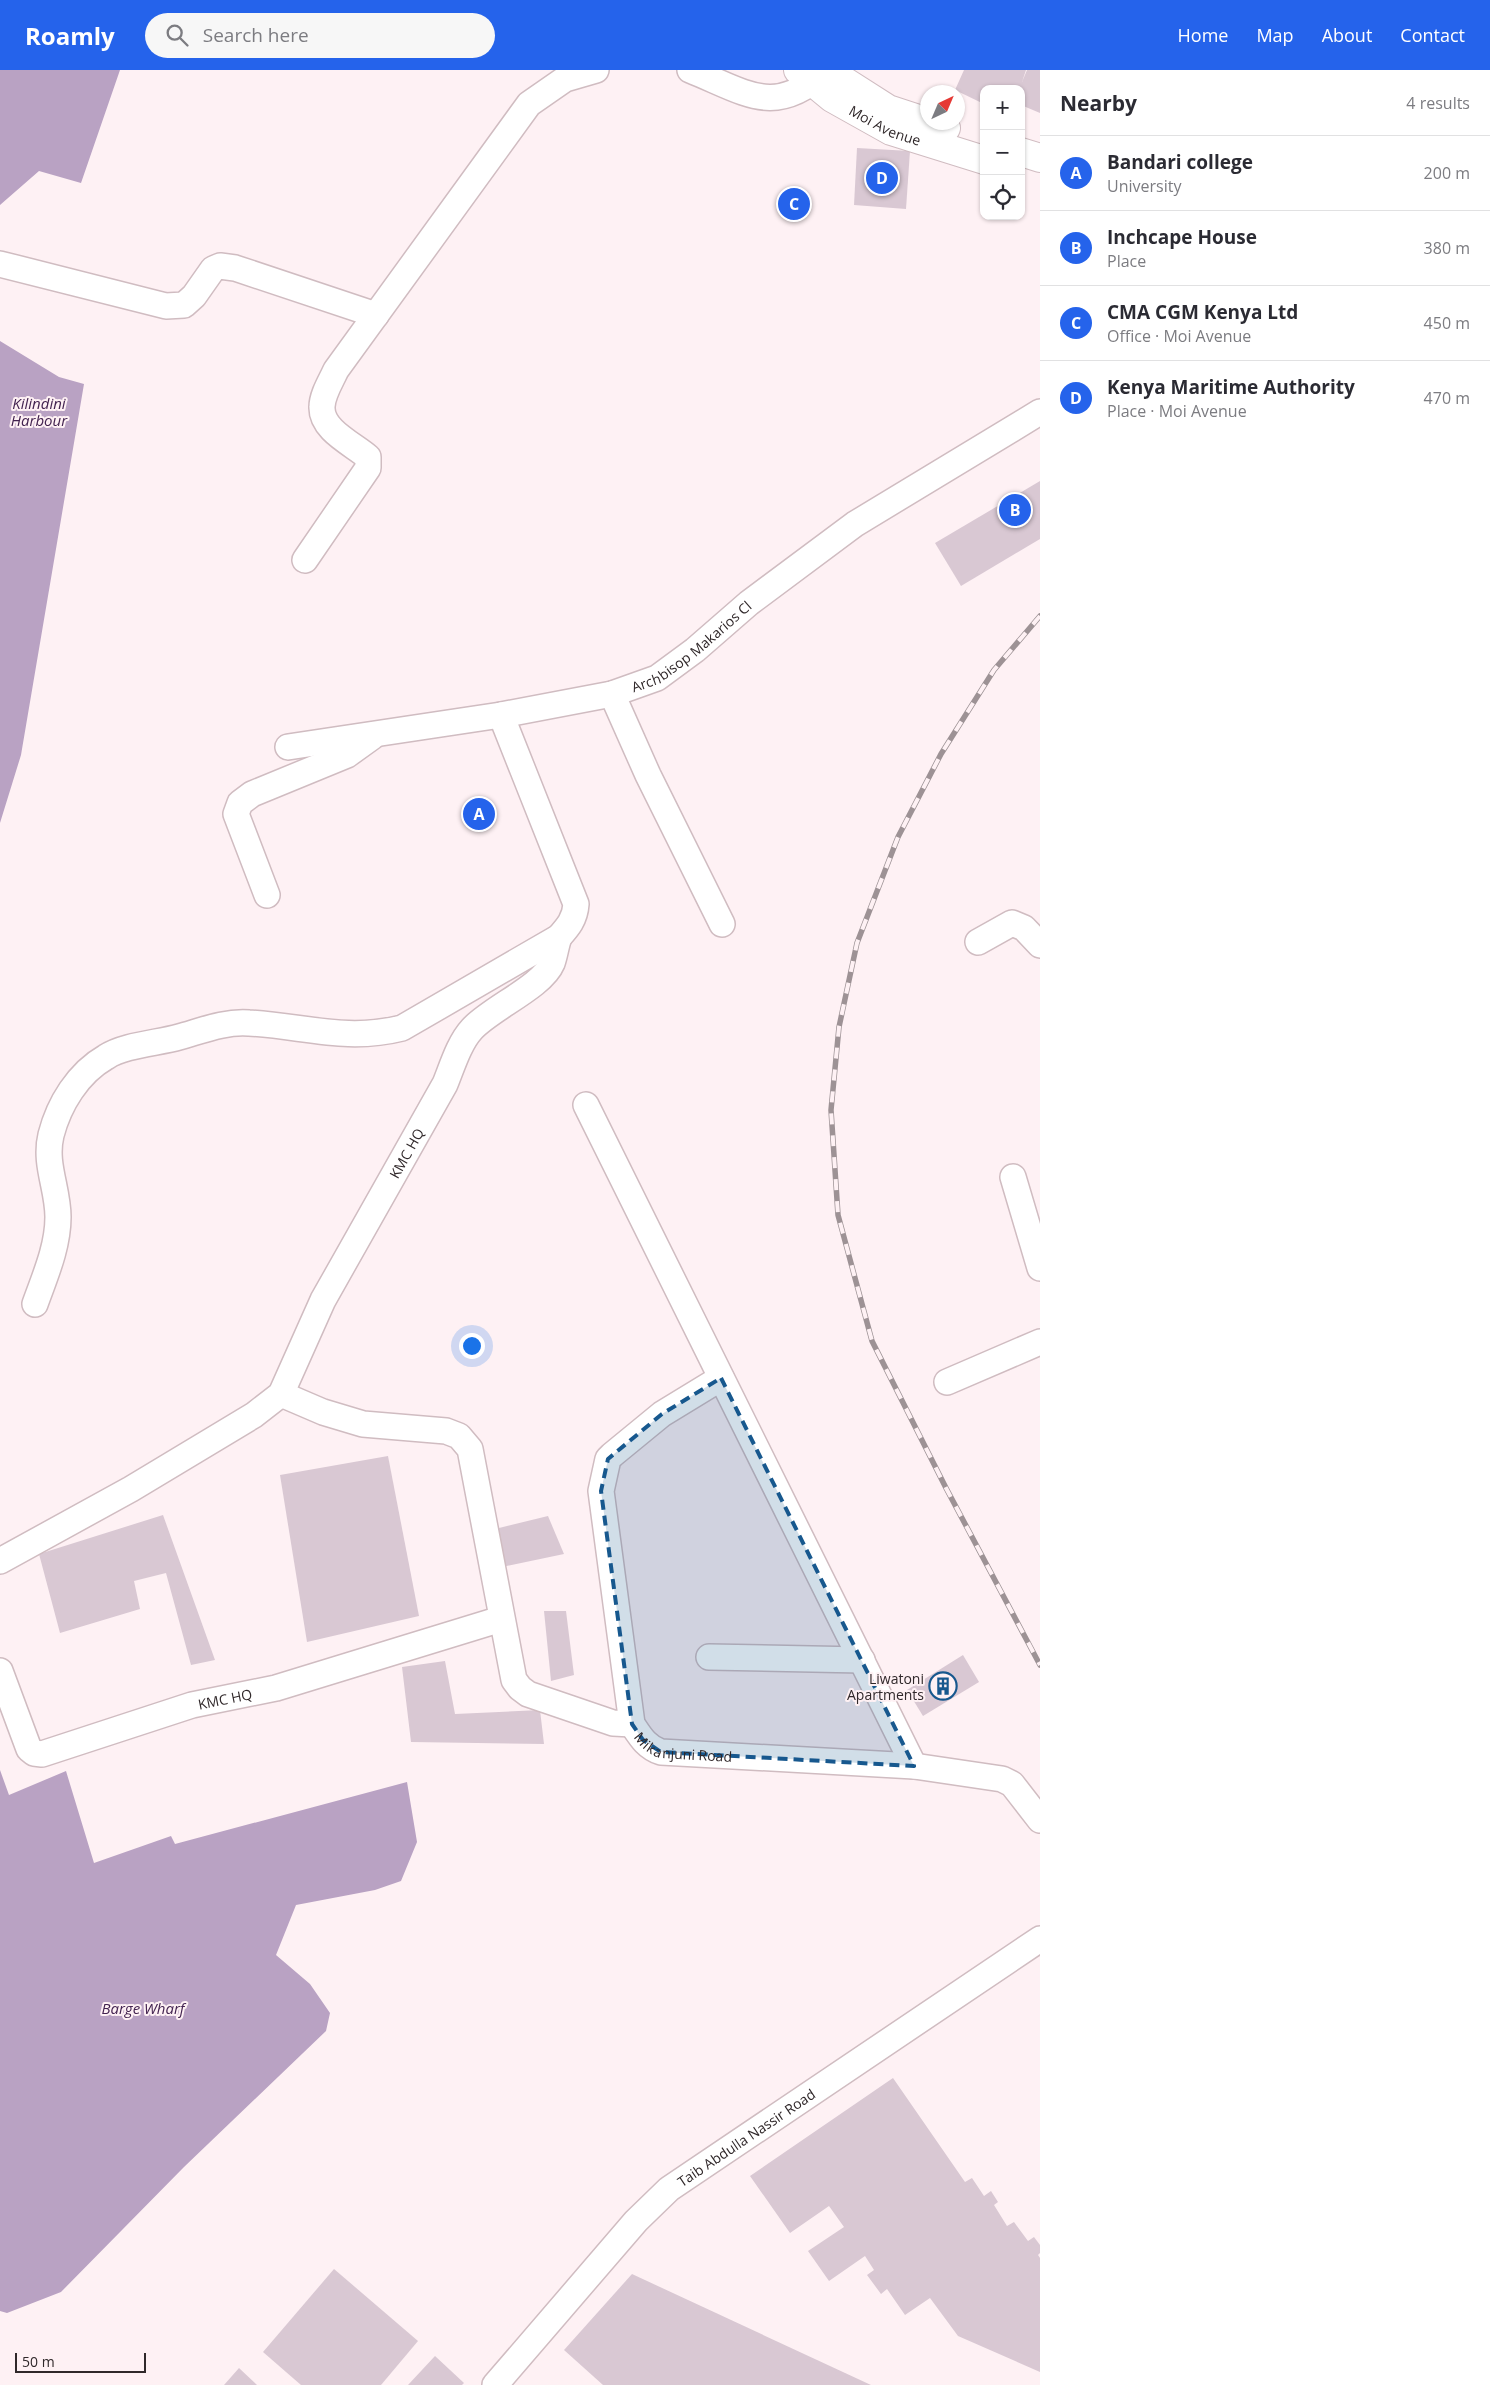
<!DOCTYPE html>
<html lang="en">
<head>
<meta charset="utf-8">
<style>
  body { margin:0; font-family:"Open Sans",sans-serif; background:#f7f7f7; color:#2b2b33 }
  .controls { position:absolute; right:15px; top:15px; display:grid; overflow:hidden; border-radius:10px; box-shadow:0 1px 4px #0004 }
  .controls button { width:45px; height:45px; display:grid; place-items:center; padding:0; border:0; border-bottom:1px solid #e1e1e2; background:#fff; color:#2b2b33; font:25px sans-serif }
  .compass { position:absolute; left:920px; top:15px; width:45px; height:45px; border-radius:50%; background:#fff; box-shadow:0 1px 4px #0004; rotate:44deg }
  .scale { position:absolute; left:15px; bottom:12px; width:131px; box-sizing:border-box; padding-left:5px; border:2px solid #30282a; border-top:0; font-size:14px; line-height:18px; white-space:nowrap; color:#30282a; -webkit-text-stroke:4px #fef1f4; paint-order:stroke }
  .you { position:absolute; left:471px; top:1275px; width:18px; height:18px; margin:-12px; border:4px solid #fff; border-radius:50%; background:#1a73e8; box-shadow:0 0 0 8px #1a73e833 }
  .badge { display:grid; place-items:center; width:32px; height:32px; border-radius:50%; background:#2563eb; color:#fff; font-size:16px; font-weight:700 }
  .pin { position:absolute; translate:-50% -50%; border:2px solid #fff; box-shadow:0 1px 5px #0006 }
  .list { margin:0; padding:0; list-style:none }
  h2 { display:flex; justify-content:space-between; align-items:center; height:65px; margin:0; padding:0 20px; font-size:21px }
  h2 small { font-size:16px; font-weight:400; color:#7c7c81 }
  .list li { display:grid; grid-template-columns:32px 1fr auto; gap:15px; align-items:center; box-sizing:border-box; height:75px; padding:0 20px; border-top:1px solid #e1e1e2 }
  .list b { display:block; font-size:19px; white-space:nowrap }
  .list p { margin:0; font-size:16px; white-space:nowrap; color:#7c7c81 }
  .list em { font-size:16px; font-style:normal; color:#7c7c81 }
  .icon { flex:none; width:28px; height:28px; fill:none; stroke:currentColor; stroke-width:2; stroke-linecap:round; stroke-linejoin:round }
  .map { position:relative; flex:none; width:1040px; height:2315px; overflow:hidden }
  header { display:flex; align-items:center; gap:30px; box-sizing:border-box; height:70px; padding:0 25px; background:#2563eb; color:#fff }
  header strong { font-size:24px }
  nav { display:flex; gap:28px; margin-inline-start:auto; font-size:18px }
  .search { width:350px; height:45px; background:#f7f7f7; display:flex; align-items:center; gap:12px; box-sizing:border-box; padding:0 18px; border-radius:28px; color:#7c7c81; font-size:19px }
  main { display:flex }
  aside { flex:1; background:#fff }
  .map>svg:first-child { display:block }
  .water { fill:#b9a2c3 }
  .building { fill:#d9c8d3 }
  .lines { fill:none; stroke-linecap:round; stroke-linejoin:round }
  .minor-casing { stroke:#d0bcc1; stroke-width:28 }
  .major-casing { stroke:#d0bcc1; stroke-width:30 }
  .minor { stroke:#fff; stroke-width:25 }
  .major { stroke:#fff; stroke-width:28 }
  .rail-casing { stroke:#9d9295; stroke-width:5.5 }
  .rail { stroke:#fef1f4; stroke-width:4; stroke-dasharray:11; stroke-linecap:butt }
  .marked { fill:#17588e; fill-opacity:0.2; stroke:#17588e; stroke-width:4; stroke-dasharray:10 6; stroke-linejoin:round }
  .labels { text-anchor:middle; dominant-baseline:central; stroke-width:4; stroke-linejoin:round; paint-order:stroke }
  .street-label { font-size:14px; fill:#30282a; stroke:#fef1f4 }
  .poi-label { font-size:14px; fill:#30282a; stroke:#fef1f4; text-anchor:end }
  .water-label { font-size:15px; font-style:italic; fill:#432350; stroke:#fef1f4 }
</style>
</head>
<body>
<header>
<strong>Roamly</strong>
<div class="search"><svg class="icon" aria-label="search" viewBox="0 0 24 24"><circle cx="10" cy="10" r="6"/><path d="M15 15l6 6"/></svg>Search here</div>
<nav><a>Home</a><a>Map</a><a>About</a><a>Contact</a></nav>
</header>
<main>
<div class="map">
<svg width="1040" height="2315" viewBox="0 0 1040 2315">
  <rect width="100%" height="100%" fill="#fef1f4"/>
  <g class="water">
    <polygon points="0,0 120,0 81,113 39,101 0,135"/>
    <polygon points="0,271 59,307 84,314 21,685 0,753"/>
    <polygon points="0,1700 9,1725 66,1701 94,1793 171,1766 175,1774 407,1712 417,1772 401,1811 375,1820 296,1835 276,1885 310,1914 330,1943 326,1961 184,2097 61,2222 7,2243 0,2241"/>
  </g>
  <g class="building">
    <polygon points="964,0 1026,0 1022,12 1027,0 1040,0 1040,43 1021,35 1021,19 984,19 984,34 955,20"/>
    <polygon points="857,78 910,81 906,139 854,135"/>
    <polygon points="1040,411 1040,469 961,516 935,473"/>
    <polygon points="388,1386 419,1546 307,1572 280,1405"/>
    <polygon points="163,1445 215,1590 191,1595 166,1503 134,1511 140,1539 60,1563 39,1484"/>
    <polygon points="548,1446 564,1484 497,1498 491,1460"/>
    <polygon points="544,1541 566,1541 574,1605 551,1611"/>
    <polygon points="963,1585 979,1612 923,1646 907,1620"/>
    <polygon points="445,1591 455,1644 540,1640 544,1674 411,1672 402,1597"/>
    <polygon points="893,2008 965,2112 972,2108 984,2126 991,2121 998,2132 994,2135 1007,2156 1014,2152 1028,2171 1034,2167 1040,2175 1040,2183 1038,2185 1040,2188 1040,2302 958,2266 930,2228 905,2245 887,2219 881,2224 867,2205 874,2200 865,2186 829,2211 808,2181 844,2157 829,2136 790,2163 750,2106"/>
    <polygon points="334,2199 418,2271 381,2315 301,2315 263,2282"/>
    <polygon points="632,2204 871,2315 603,2315 564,2280"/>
    <polygon points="435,2286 464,2313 462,2315 408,2315"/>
    <polygon points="239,2298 257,2315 224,2315"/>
  </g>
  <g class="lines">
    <g class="minor-casing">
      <g id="minor">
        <path d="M690 0C747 23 775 48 827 0"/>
        <polyline points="0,194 166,236 184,235 194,226 213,199 220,196 235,198 376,245"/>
        <path d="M305 490 368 398V387C353 374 321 360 322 337 322 325 331 311 336 300L529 34 565 9 596 0"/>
        <polyline points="612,624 648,705 722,854"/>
        <path id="s1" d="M288 677 501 645 612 624 657 608 695 580 749 533 855 454 1040 342"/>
        <polyline points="267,825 236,744 240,733 252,724 347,685 372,667"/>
        <polyline points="978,872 1012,853 1024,858 1040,875"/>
        <polyline points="586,1035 914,1696"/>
        <polyline points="1013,1107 1040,1198"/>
        <path d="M35 1234C45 1206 58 1177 58 1147 58 1118 44 1094 51 1065 59 1034 78 1003 106 987 124 975 158 973 179 967 201 961 225 951 249 953 304 956 346 972 402 958L559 867C568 857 575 849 576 834L501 645"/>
        <path id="s2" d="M721 1308 662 1344 612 1385 608 1389 601 1421 632 1654C640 1666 646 1677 661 1682L914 1696 1002 1709 1012 1714 1040 1750"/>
        <polyline points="947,1312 1040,1272"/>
        <polyline points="281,1324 323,1342 363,1354 446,1361 459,1366 470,1379 514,1610 520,1618 528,1624 613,1653 632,1654"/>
        <path id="s3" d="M0 1491 131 1419 254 1345 281 1324 323 1230 445 1014C452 997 459 973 472 959 491 938 542 917 552 893 555 885 556 875 559 867"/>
        <polyline points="709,1587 862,1590"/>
        <path id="s4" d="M0 1601 29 1679 34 1683 42 1684 192 1635 276 1618 501 1549"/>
        <path id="s5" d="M495 2315 636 2151 669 2119 1040 1869"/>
      </g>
    </g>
    <g class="major-casing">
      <g id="major">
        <path id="s6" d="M798 0 832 28 891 61 984 90"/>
        <polyline points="827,0 888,39 946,58"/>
        <polyline points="1021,82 1040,88"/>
      </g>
    </g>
    <use href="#minor" class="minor"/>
    <use href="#major" class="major"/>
    <g class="rail-casing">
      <polyline id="rail" points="1040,546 994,600 941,684 898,767 857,873 839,957 831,1040 838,1145 872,1271 946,1418 1040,1595"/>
    </g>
    <use href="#rail" class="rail"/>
  </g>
  <path class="marked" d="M721 1308 914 1696 661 1682 643 1670 632 1654 601 1421 608 1389 662 1344Z"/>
  <defs>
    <g id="building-ring" transform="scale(1.4375)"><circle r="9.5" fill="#fef1f4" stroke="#17588e" stroke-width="1.5"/><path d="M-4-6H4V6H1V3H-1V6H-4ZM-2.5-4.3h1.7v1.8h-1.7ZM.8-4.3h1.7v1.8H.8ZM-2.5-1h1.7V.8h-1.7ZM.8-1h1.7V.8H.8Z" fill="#17588e"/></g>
  </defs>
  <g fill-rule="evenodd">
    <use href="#building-ring" x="943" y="1616"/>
  </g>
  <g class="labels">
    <g class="street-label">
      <text stroke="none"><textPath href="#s6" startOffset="104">Moi Avenue</textPath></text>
      <text stroke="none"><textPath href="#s1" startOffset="422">Archbisop Makarios Cl</textPath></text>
      <text stroke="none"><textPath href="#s3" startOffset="599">KMC HQ</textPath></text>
      <text stroke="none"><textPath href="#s4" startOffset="289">KMC HQ</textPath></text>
      <text stroke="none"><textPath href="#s2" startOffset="469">Mikanjuni Road</textPath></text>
      <text stroke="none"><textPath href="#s5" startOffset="355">Taib Abdulla Nassir Road</textPath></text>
    </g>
    <g class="poi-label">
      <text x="924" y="1608">Liwatoni<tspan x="924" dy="16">Apartments</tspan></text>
    </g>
    <g class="water-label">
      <text x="39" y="333">Kilindini<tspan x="39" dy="17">Harbour</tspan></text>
      <text x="143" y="1938">Barge Wharf</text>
    </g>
  </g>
</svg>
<div class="controls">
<button>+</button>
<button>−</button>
<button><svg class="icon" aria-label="locate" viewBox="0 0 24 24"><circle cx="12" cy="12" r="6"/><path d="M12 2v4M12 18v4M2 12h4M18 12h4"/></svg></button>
</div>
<svg class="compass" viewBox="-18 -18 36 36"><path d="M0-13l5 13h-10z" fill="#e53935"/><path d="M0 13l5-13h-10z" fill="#7c7c81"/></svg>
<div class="scale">50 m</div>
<div class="you"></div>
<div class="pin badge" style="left:479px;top:744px">A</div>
<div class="pin badge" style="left:1015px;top:440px">B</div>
<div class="pin badge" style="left:794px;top:134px">C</div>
<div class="pin badge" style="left:882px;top:108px">D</div>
</div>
<aside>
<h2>Nearby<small>4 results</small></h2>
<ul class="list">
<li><span class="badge">A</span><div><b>Bandari college</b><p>University</p></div><em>200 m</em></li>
<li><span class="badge">B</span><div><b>Inchcape House</b><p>Place</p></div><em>380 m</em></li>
<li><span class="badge">C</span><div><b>CMA CGM Kenya Ltd</b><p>Office · Moi Avenue</p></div><em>450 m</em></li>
<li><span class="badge">D</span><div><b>Kenya Maritime Authority</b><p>Place · Moi Avenue</p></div><em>470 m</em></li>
</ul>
</aside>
</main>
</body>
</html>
